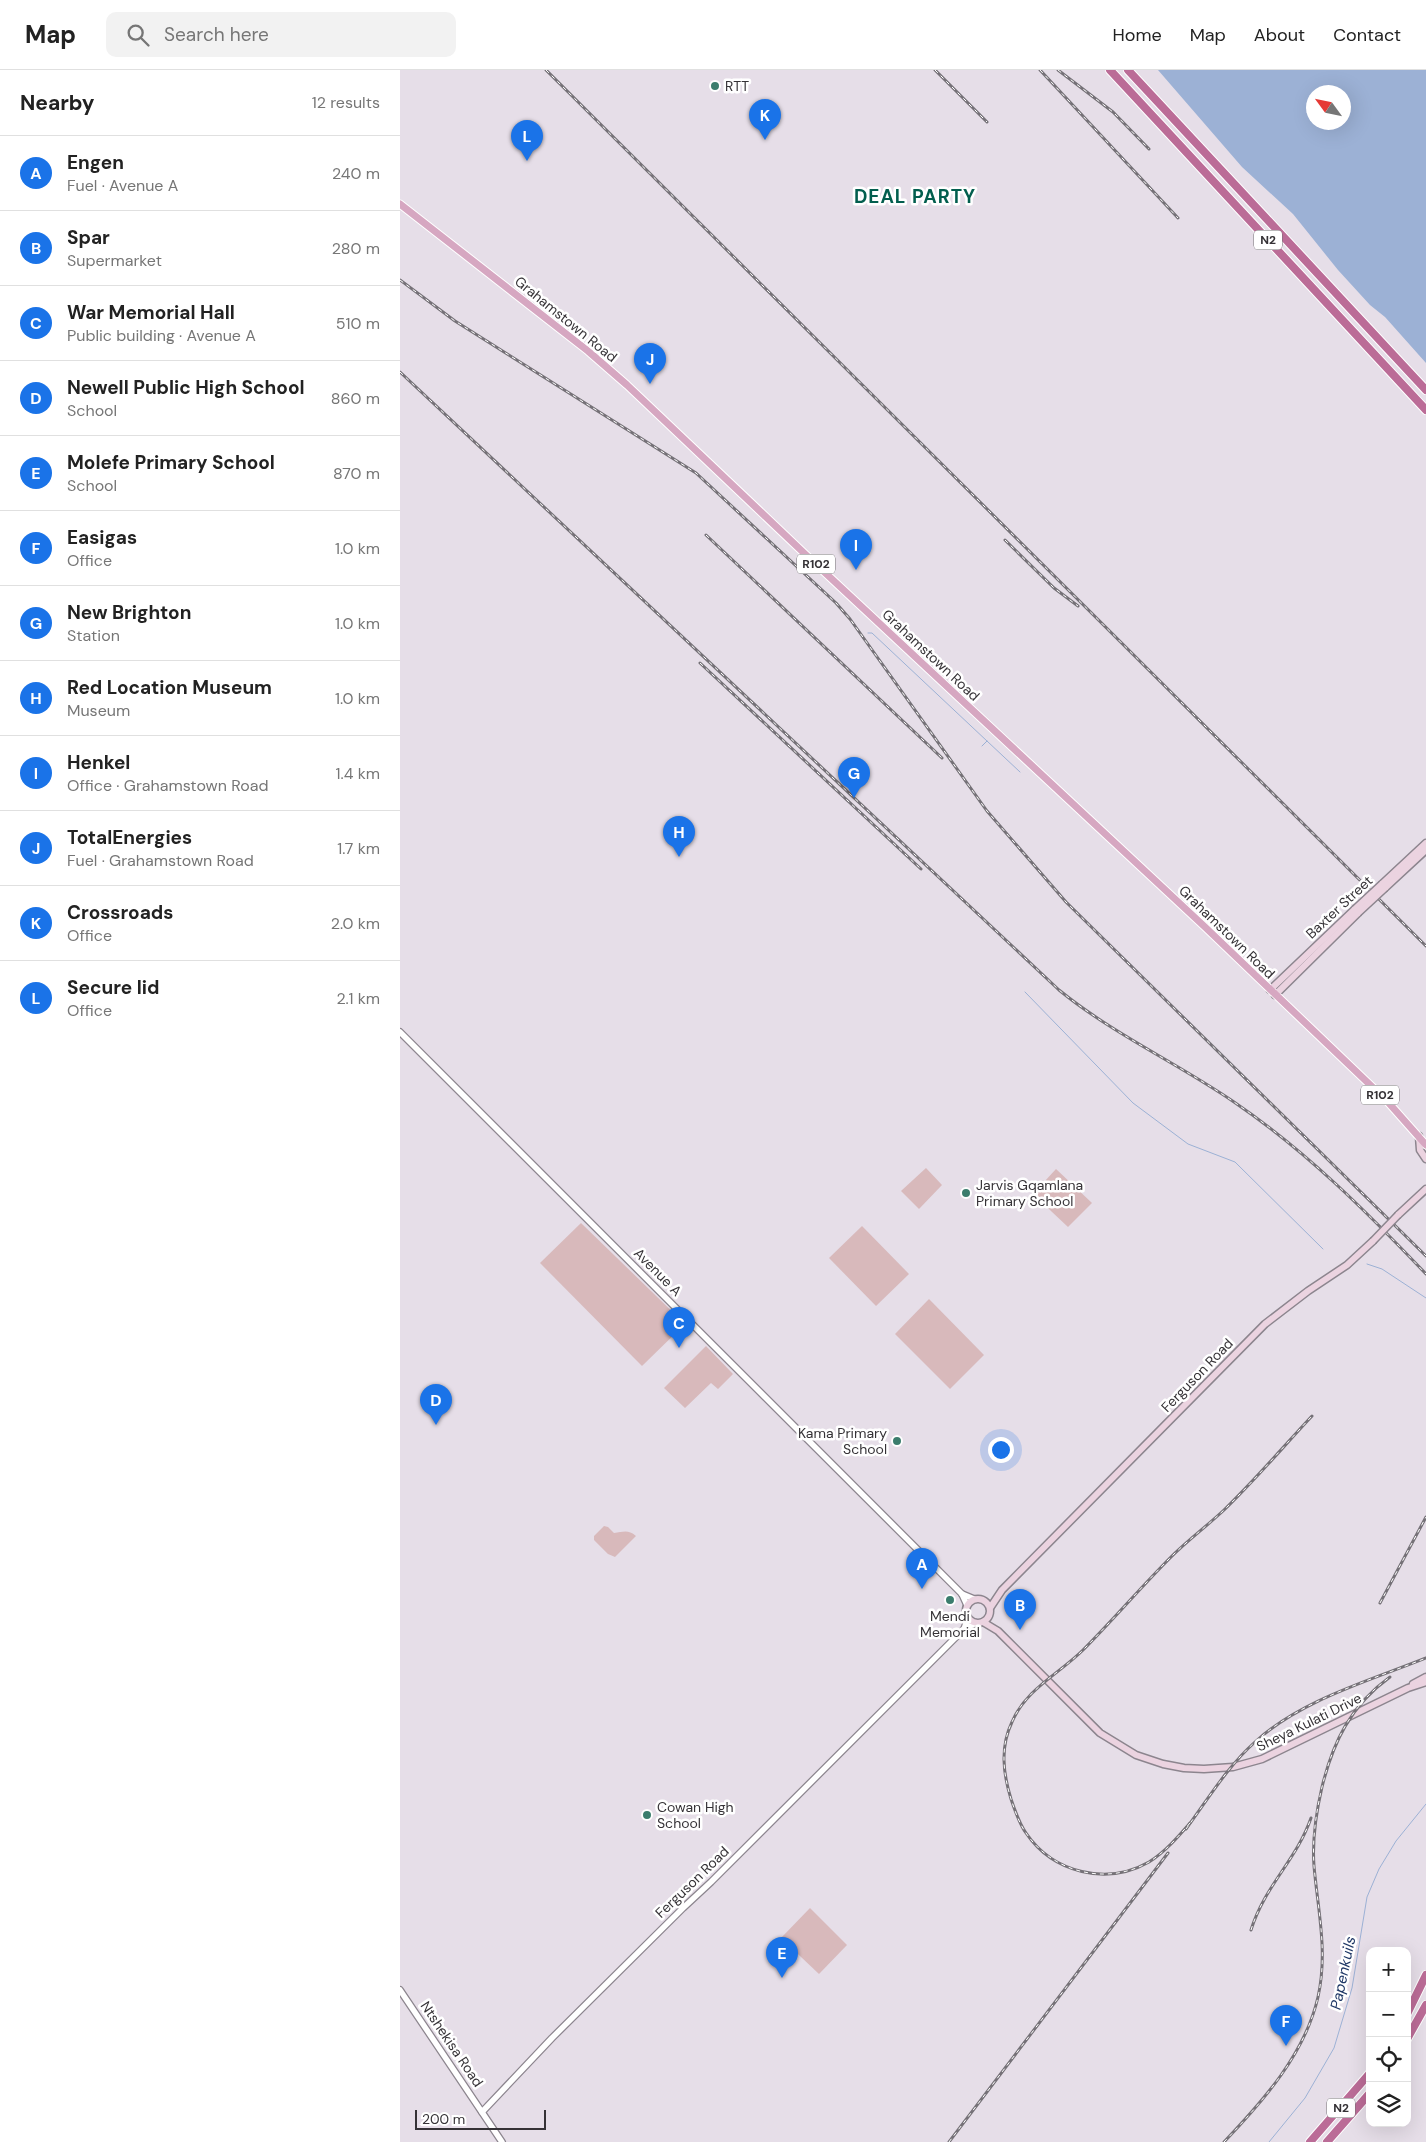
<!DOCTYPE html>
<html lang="en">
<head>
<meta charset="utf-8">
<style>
  body { margin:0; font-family:"DM Sans",sans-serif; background:#f2f2f2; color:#222 }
  .controls { position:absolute; right:15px; bottom:15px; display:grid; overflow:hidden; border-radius:10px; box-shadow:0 5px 20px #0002 }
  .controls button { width:45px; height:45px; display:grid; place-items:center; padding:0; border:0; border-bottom:1px solid #e0e0e0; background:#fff; color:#222; font:25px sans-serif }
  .compass { position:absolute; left:906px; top:15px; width:45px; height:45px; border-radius:50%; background:#fff; box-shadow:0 5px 20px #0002; rotate:303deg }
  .scale { position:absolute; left:15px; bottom:12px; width:131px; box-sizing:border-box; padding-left:5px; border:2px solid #353236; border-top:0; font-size:14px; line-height:18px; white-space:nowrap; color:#353236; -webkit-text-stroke:4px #fff; paint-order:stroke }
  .you { position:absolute; left:600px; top:1379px; width:18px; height:18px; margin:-12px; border:4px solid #fff; border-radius:50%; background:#1a73e8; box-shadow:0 0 0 8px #1a73e833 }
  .badge { display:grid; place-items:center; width:32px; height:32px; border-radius:50%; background:#1a73e8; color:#fff; font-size:16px; font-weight:700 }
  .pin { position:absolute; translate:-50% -41px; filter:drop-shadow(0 1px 2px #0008) }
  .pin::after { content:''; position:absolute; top:26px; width:18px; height:15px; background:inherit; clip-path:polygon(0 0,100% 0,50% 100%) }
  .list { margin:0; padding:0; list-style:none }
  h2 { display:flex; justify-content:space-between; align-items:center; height:65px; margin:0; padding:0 20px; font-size:21px }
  h2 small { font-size:16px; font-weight:400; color:#767676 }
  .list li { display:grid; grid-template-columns:32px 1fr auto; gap:15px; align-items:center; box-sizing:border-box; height:75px; padding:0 20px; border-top:1px solid #e0e0e0 }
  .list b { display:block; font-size:19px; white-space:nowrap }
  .list p { margin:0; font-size:16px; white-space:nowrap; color:#767676 }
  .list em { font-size:16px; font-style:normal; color:#767676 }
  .icon { flex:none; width:28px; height:28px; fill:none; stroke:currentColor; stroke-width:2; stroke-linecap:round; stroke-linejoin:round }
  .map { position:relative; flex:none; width:1026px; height:2072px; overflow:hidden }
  header { display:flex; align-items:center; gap:30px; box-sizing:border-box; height:70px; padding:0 25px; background:#fff; border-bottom:1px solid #e0e0e0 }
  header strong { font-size:24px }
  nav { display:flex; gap:28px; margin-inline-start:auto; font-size:18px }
  .search { width:350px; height:45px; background:#f2f2f2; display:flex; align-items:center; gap:12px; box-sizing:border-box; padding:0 18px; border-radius:10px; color:#767676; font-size:19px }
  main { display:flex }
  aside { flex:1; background:#fff }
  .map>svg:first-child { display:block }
  .green { fill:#d8b9bb }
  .water { fill:#9cb1d5; fill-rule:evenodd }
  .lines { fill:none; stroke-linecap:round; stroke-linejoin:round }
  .stream { stroke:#9cb1d5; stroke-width:1 }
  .tertiary-casing { stroke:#8c858e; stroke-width:8 }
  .secondary-casing { stroke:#8c858e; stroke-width:9 }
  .primary-casing { stroke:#fff; stroke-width:9 }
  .motorway-casing { stroke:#fff; stroke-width:10 }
  .tertiary { stroke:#fff; stroke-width:5.5 }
  .secondary { stroke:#ebd3e0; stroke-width:6 }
  .primary { stroke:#d6a7c1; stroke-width:7 }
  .motorway { stroke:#bb6c97; stroke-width:8 }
  .rail-casing { stroke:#757177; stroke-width:3 }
  .rail { stroke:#fff; stroke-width:1; stroke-dasharray:4; stroke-linecap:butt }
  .secondary-bridge-casing { stroke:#8c858e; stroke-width:9; stroke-linecap:butt }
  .secondary-bridge { stroke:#ebd3e0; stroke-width:6 }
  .poi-dot { fill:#3b7d6d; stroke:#fff; stroke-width:2 }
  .labels { text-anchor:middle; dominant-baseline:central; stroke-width:5; stroke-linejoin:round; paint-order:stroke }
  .shield { fill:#fff; stroke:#727072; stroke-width:1 }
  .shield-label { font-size:12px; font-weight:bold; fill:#353236 }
  .poi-label { font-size:14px; fill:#353236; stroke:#fff; text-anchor:start }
  .street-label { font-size:14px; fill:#353236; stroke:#fff }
  .water-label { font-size:15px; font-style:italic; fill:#1f3866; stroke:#fff }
  .district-label { font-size:19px; font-weight:bold; letter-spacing:1px; fill:#025e4e; stroke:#fff }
</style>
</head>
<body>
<header>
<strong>Map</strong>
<div class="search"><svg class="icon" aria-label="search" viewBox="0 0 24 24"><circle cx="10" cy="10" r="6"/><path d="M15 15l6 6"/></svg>Search here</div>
<nav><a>Home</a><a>Map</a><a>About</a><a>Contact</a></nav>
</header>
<main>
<aside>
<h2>Nearby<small>12 results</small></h2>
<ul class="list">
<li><span class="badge">A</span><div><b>Engen</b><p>Fuel · Avenue A</p></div><em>240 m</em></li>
<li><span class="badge">B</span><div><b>Spar</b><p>Supermarket</p></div><em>280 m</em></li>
<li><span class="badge">C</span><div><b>War Memorial Hall</b><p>Public building · Avenue A</p></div><em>510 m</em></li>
<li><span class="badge">D</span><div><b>Newell Public High School</b><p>School</p></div><em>860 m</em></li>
<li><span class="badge">E</span><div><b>Molefe Primary School</b><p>School</p></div><em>870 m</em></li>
<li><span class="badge">F</span><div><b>Easigas</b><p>Office</p></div><em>1.0 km</em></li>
<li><span class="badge">G</span><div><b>New Brighton</b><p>Station</p></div><em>1.0 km</em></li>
<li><span class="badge">H</span><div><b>Red Location Museum</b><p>Museum</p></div><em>1.0 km</em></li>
<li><span class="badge">I</span><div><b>Henkel</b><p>Office · Grahamstown Road</p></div><em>1.4 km</em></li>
<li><span class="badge">J</span><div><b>TotalEnergies</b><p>Fuel · Grahamstown Road</p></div><em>1.7 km</em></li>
<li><span class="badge">K</span><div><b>Crossroads</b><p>Office</p></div><em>2.0 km</em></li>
<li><span class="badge">L</span><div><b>Secure lid</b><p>Office</p></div><em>2.1 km</em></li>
</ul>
</aside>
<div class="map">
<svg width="1026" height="2072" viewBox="0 0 1026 2072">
  <rect width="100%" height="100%" fill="#e6dee8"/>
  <g class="green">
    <polygon points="526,1098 542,1115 519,1139 501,1121"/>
    <polygon points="656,1099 692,1133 668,1157 633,1124"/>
    <polygon points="181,1153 285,1254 242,1296 140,1193"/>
    <polygon points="462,1156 509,1204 476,1236 429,1188"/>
    <polygon points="529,1229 584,1285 550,1319 495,1264"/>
    <polygon points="306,1276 333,1304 318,1319 311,1313 285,1338 264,1318"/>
    <path d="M204 1456 208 1457 214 1463C223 1462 228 1459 236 1466L215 1487 208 1484 194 1470V1466Z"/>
    <polygon points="410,1838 447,1875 419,1904 381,1868"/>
  </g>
  <path class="water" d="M758 0H1026V293L985 247 970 235 938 200 893 144 842 97ZM914 22H944V52H914Z"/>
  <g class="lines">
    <g class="stream">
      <polyline points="468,563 472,563 620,702"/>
      <polyline points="582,676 587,671"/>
      <polyline points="625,922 733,1033 788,1074 835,1092 923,1179"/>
      <polyline points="967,1194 982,1199 1026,1228"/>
      <polyline points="869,2072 905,2028 934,1978 952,1918 967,1827 979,1799 996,1771 1026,1734"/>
    </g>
    <g class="tertiary-casing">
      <g id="tertiary">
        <polyline points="0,962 562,1524 567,1535"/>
        <polyline points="562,1524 574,1529"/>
        <polyline points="564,1559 568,1548"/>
        <polyline points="0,1920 102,2072"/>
        <polyline points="82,2042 152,1968 283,1838 311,1812 564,1559 576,1553"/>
      </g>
    </g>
    <g class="secondary-casing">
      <g id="secondary">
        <polyline points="982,814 1026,773"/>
        <polyline points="985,818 1026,780"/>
        <polyline points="870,920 955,839"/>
        <polyline points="875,925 958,843"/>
        <polyline points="1019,1066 1020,1080 1026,1089"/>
        <polyline points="998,1145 1026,1119"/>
        <circle cx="578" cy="1541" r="12"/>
        <polyline points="590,1538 602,1520 865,1254 908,1221 947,1195 973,1171"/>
        <polyline points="583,1552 598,1561 700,1663 736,1685 763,1694 784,1698 804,1699 833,1697 862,1689 1008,1618 1026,1612"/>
        <polyline points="1013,1614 1026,1607"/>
      </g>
    </g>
    <g class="primary-casing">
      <polyline id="primary" points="0,134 188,281 227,315 405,484 805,857 987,1031 1026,1075"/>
    </g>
    <g class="motorway-casing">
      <g id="motorway">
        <polyline points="710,0 1026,340"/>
        <polyline points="728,0 1026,320"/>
        <polyline points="1007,1944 1026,1905"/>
        <polyline points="1007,1969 1026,1935"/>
        <polyline points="910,2072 970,2003"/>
        <polyline points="927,2072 970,2023"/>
      </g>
    </g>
    <use href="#tertiary" class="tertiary"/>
    <use href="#secondary" class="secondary"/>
    <use href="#primary" class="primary"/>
    <use href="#motorway" class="motorway"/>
    <g class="rail-casing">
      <g id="rail">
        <polyline points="146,0 1026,876"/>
        <polyline points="535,0 587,52"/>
        <polyline points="640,0 778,148"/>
        <polyline points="658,0 713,42 749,79"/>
        <polyline points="0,210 55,251 296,403 436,533 450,549 587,741 666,832 1026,1186"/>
        <path d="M0 302 659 920C713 964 777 993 834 1032 906 1081 966 1141 1026 1204"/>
        <polyline points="306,465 542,688"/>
        <polyline points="605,470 654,518 678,536"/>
        <polyline points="300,593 521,799"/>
        <polyline points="980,1533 1026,1447"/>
        <path d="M790 1753C778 1767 765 1782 749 1792 707 1816 653 1803 626 1763 619 1753 615 1741 611 1729 603 1703 600 1677 612 1652 626 1619 659 1604 683 1580 713 1550 741 1517 771 1487 788 1470 807 1456 824 1440 855 1410 883 1377 912 1346"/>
        <path d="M786 1759C808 1729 828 1696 855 1672 901 1630 969 1611 1026 1588"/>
        <path d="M851 1860C865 1815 896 1791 911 1748"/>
        <polyline points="549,2072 768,1783"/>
        <path d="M824 2072C863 2031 905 1984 918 1927 928 1882 918 1841 914 1796 912 1769 916 1743 922 1717 933 1672 951 1635 990 1607"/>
      </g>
    </g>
    <use href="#rail" class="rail"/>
    <g class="secondary-bridge-casing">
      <g id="secondary-bridge">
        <polyline points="955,839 982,814"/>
        <polyline points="958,843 985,818"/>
        <polyline points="973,1171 998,1145"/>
      </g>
    </g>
    <use href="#secondary-bridge" class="secondary-bridge"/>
  </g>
  <g class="poi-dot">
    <circle cx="315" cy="16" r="5"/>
    <circle cx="566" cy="1123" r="5"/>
    <circle cx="497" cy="1371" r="5"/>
    <circle cx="550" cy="1530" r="5"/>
    <circle cx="247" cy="1745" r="5"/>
  </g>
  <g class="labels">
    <g class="shield">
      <rect x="854" y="160.5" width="28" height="19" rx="4"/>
      <rect x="397" y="484.5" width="38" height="19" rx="4"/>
      <rect x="961" y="1015.5" width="38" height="19" rx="4"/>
      <rect x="927" y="2028.5" width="28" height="19" rx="4"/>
    </g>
    <g class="shield-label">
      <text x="868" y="170">N2</text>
      <text x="416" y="494">R102</text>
      <text x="980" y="1025">R102</text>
      <text x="941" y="2038">N2</text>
    </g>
    <g class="poi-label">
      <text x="325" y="16">RTT</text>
      <text x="576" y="1115">Jarvis Gqamlana<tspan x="576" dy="16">Primary School</tspan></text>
      <text x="487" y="1363" text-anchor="end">Kama Primary<tspan x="487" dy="16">School</tspan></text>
      <text x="550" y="1546" text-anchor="middle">Mendi<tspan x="550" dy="16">Memorial</tspan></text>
      <text x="257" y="1737">Cowan High<tspan x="257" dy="16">School</tspan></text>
    </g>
    <g class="street-label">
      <text transform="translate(166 249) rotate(39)">Grahamstown Road</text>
      <text transform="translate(531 585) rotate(43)">Grahamstown Road</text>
      <text transform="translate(939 837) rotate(-43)">Baxter Street</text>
      <text transform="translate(827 862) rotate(44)">Grahamstown Road</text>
      <text transform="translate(258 1202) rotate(45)">Avenue A</text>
      <text transform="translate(797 1305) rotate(-46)">Ferguson Road</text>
      <text transform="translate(909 1652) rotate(-26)">Sheya Kulati Drive</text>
      <text transform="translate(292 1812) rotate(-44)">Ferguson Road</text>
      <text transform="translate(52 1974) rotate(56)">Ntshekisa Road</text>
    </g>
    <g class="water-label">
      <text transform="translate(943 1903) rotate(-78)">Papenkuils</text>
    </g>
    <g class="district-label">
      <text x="515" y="126">DEAL PARTY</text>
    </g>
  </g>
</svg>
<div class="controls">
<button>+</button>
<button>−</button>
<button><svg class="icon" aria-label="locate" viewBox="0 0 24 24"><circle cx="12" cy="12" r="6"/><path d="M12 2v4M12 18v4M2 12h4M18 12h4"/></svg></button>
<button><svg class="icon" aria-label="layers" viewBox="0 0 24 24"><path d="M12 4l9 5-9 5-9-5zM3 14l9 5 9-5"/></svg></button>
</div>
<svg class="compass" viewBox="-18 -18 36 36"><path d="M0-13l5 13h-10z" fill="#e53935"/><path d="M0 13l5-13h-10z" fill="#767676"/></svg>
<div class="scale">200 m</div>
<div class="you"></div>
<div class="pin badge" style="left:522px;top:1519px">A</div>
<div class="pin badge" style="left:620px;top:1560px">B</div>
<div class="pin badge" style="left:279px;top:1278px">C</div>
<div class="pin badge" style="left:36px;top:1355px">D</div>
<div class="pin badge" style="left:382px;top:1908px">E</div>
<div class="pin badge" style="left:886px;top:1976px">F</div>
<div class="pin badge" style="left:454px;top:728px">G</div>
<div class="pin badge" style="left:279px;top:787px">H</div>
<div class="pin badge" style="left:456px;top:500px">I</div>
<div class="pin badge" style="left:250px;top:314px">J</div>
<div class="pin badge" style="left:365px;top:70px">K</div>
<div class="pin badge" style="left:127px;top:91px">L</div>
</div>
</main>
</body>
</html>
